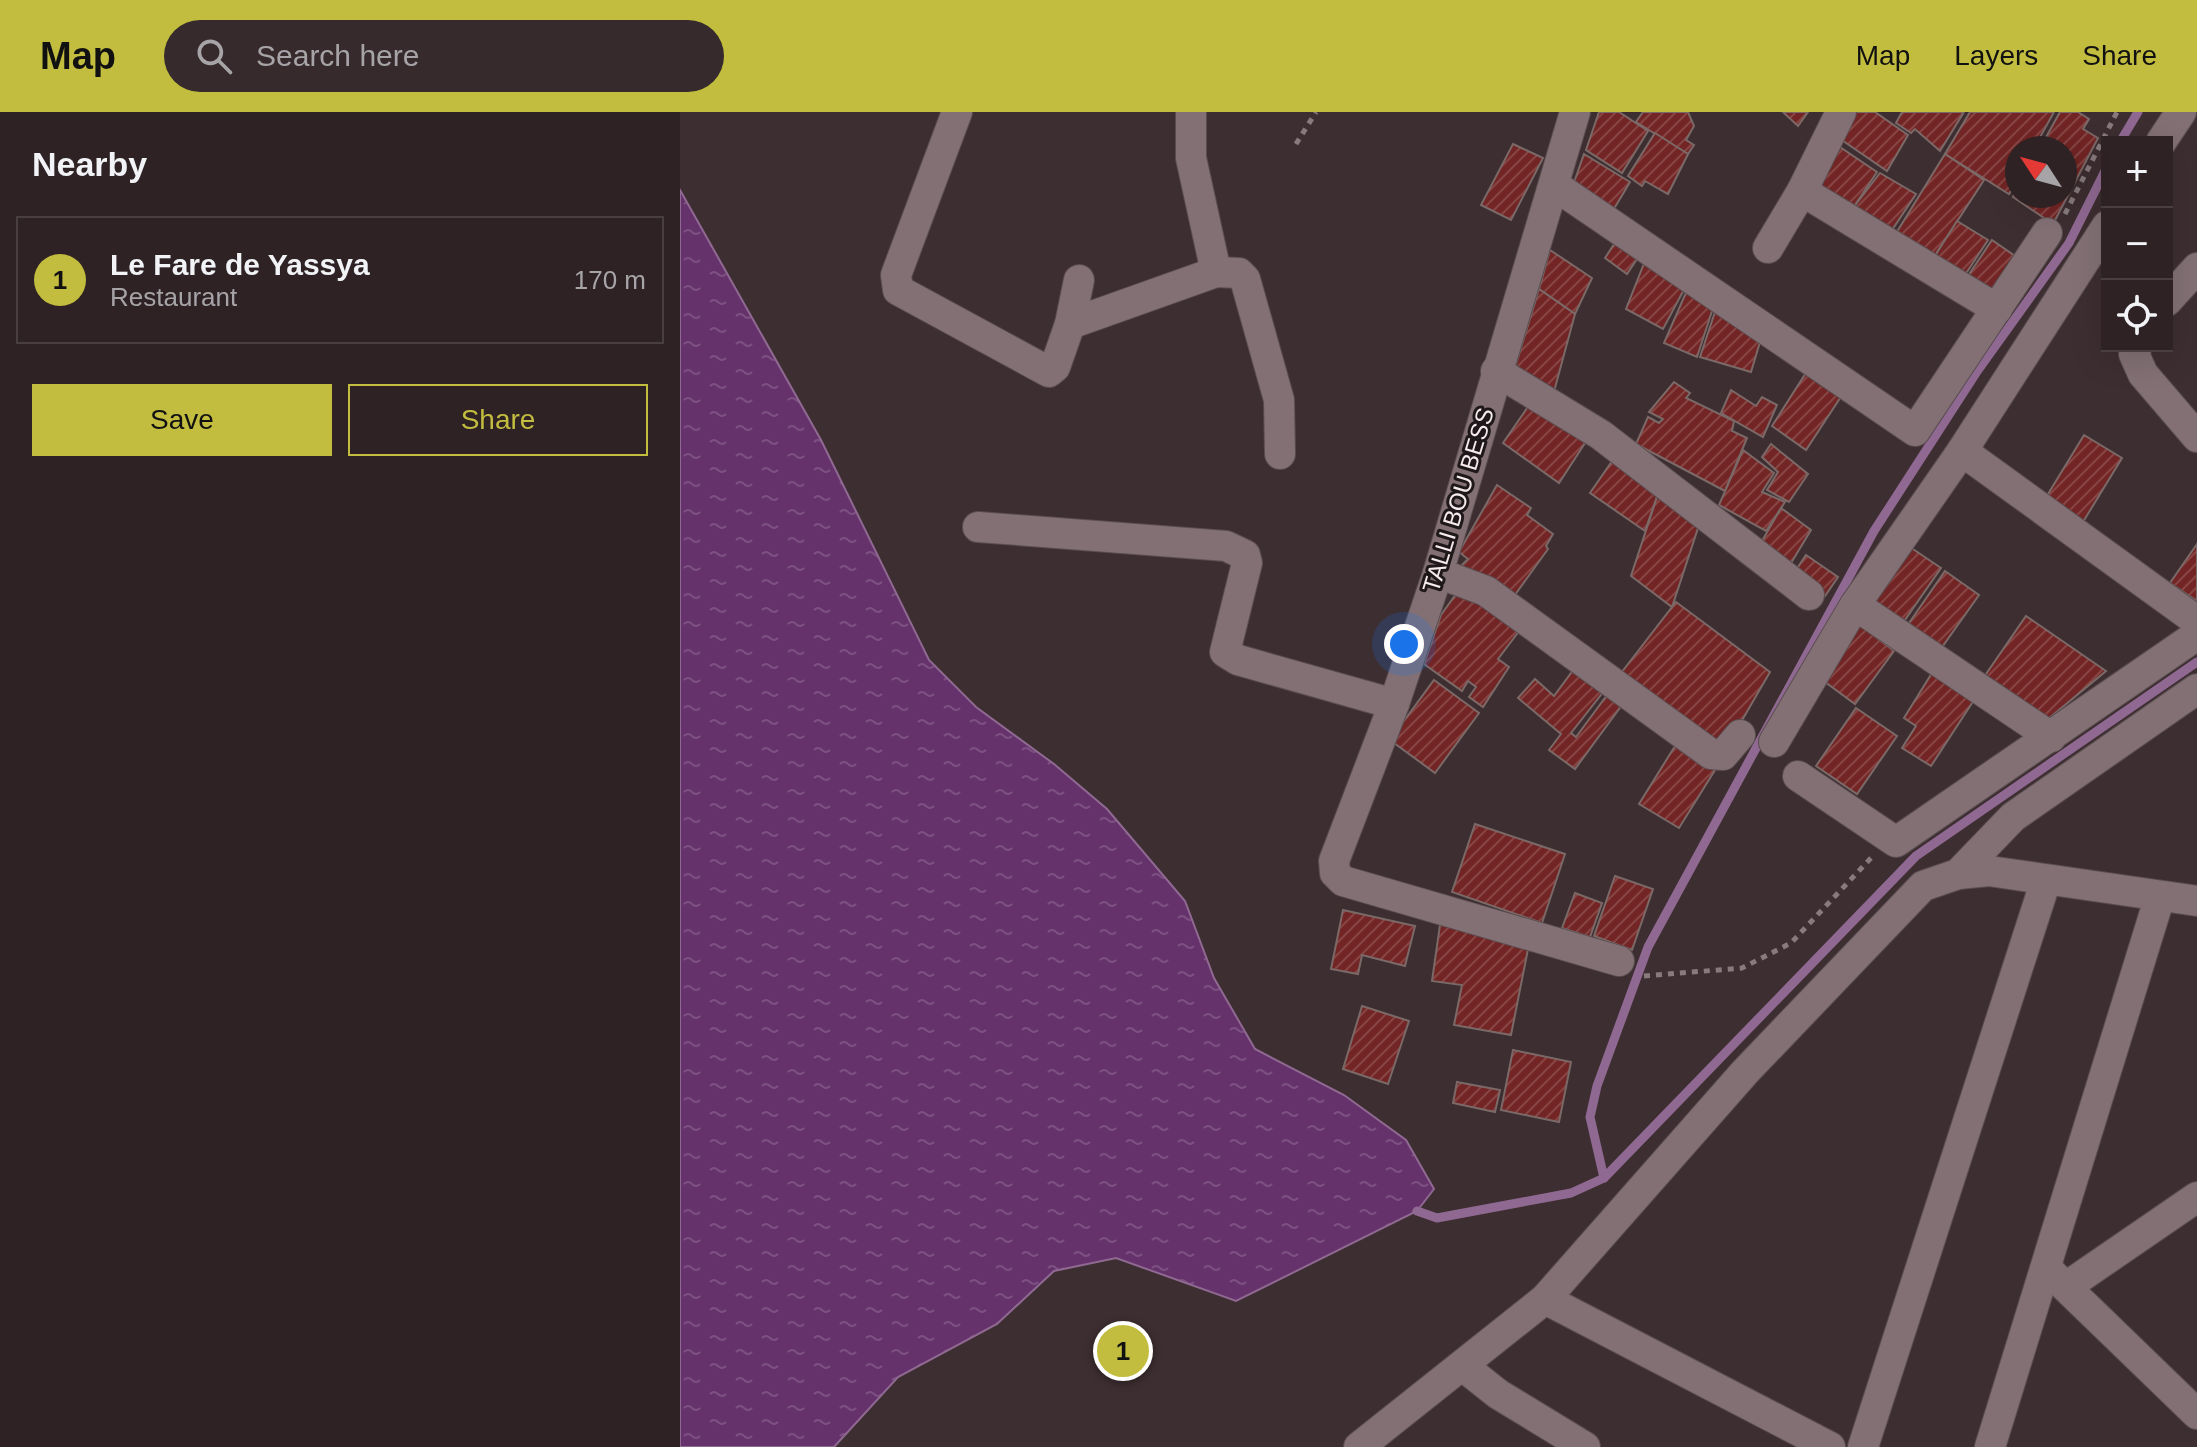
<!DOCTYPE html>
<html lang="en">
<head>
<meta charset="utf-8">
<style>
  body { margin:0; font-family:Helvetica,sans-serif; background:#362a2d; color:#f1f3f6 }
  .controls { position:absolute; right:24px; top:24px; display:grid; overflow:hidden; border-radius:0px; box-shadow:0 8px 32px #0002 }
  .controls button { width:72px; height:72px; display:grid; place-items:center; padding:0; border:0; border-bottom:2px solid #493f42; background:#2e2225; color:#f1f3f6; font:40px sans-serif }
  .compass { position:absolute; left:1325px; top:24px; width:72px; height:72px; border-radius:50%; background:#2e2225; box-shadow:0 8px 32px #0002; rotate:306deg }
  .you { position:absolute; left:724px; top:532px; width:28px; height:28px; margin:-20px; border:6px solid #fff; border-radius:50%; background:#1a73e8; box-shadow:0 0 0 12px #1a73e833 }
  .badge { display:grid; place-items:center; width:52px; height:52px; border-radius:50%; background:#c3bd3f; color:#111; font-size:26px; font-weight:700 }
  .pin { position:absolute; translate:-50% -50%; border:4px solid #fff; box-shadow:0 2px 8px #0006 }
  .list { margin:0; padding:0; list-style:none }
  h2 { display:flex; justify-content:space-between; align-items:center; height:104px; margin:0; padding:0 32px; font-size:34px }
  h2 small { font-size:26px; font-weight:400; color:#a7a4a7 }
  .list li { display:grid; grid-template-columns:52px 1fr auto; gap:24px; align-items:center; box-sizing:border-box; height:128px; margin:0 16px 16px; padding:0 16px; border:2px solid #493f42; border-radius:0px }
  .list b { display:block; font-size:30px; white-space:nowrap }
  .list p { margin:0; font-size:26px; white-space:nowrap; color:#a7a4a7 }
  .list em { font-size:26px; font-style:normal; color:#a7a4a7 }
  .actions { display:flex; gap:16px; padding:24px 32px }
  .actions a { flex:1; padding:18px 0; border:2px solid #c3bd3f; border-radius:0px; text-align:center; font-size:28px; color:#c3bd3f }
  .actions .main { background:#c3bd3f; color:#111 }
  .icon { flex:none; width:44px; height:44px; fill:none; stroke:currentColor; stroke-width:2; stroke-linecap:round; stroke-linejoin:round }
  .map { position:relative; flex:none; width:1517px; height:1335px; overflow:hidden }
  header { display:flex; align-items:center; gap:48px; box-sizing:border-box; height:112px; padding:0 40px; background:#c3bd3f; color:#111 }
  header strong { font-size:38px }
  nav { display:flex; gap:44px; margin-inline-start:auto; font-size:28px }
  .search { width:560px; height:72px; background:#362a2d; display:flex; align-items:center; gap:20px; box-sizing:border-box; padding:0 28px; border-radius:44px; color:#a7a4a7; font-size:30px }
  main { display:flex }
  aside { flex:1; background:#2e2225 }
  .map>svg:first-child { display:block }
  .water { fill:url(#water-ripples); stroke:#906992; stroke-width:2 }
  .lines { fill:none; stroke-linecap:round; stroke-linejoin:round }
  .stream { stroke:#906992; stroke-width:9 }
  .building { fill:url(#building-hatch); stroke:#7b6968; stroke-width:2 }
  .minor-casing { stroke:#5a4d50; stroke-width:32 }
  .path { stroke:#887b7d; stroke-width:5; stroke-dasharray:6 6; stroke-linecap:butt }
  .minor { stroke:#827074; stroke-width:30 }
  .labels { text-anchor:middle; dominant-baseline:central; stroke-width:6; stroke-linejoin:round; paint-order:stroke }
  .street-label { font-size:24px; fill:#f5eaec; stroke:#1f181a }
</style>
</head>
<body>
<header>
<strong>Map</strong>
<div class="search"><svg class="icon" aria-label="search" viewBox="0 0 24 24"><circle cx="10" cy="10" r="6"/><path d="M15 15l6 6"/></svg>Search here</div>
<nav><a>Map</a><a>Layers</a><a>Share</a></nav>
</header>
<main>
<aside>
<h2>Nearby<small></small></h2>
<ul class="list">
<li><span class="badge">1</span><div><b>Le Fare de Yassya</b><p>Restaurant</p></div><em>170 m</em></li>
</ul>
<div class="actions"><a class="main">Save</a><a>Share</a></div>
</aside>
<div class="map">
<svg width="1517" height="1335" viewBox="0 0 1517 1335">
  <defs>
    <pattern id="water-ripples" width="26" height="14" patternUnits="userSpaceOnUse" patternTransform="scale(2)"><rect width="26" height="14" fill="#65326c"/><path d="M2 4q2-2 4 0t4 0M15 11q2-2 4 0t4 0" fill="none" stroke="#7c5081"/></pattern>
    <pattern id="building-hatch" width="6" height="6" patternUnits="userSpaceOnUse" patternTransform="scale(2)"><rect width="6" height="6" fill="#722524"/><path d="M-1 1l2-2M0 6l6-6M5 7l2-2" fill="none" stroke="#874544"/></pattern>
  </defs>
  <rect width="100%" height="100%" fill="#3d2e31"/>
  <polygon class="water" points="0,78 141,328 249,548 296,595 374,652 427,697 505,789 534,866 575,937 664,983 726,1028 754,1077 737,1099 556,1189 436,1146 374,1159 317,1212 218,1265 154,1335 0,1335"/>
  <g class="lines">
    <g class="stream">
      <polyline points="1440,30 1458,0"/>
      <polyline points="924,1066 910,1005 917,974 968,835 1194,419 1296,261 1389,131 1427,55"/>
      <polyline points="737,1099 757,1106 891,1081 924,1066 1236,744 1517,550"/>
    </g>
  </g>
  <g class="building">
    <polygon points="919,0 939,0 968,19 942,61 906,38"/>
    <polygon points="963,0 1008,0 1014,14 1006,28 1014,33 1008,42 956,10"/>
    <polygon points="1103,0 1128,0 1118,14"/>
    <polygon points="1165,0 1195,0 1228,23 1207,59 1153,22"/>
    <polygon points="1222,0 1284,0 1260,39 1235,17 1231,21 1216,11"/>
    <polygon points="1290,0 1374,0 1354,36 1337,36 1337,68 1329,82 1265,42"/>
    <polygon points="1380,0 1398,0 1409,7 1403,17 1418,26 1373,112 1333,85 1337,77 1337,84 1385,84 1385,36 1360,36"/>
    <polygon points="975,21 1008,42 988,82 965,69 962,74 948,64"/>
    <polygon points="1154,31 1197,60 1171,99 1132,72"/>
    <polygon points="833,32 863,46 831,108 801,93"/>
    <polygon points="904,42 950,70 929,105 891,79"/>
    <polygon points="1265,42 1304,68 1252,148 1215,123"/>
    <polygon points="1200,61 1236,82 1210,121 1173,96"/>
    <polygon points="1277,109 1308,128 1283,166 1253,147"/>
    <polygon points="942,120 965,135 947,162 925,146"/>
    <polygon points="1312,128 1338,146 1313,184 1286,167"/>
    <polygon points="870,138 912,166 895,202 859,177"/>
    <polygon points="967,144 1008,170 983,217 946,197"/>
    <polygon points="1008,176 1034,193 1017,245 984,231"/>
    <polygon points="859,177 895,202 872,287 833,262"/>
    <polygon points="1038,191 1083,220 1071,260 1020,245"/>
    <polygon points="1131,253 1166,277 1126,338 1092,314"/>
    <polygon points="994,270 1010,281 1006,286 1054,309 1052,319 1067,326 1045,379 956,332 968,305 979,311 983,307 969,300"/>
    <polygon points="1051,278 1076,294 1082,285 1097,293 1083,325 1041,301"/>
    <polygon points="852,289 907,328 879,371 823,331"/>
    <polygon points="1404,323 1442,346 1403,410 1365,387"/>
    <polygon points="1091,332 1128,362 1109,390 1087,378 1098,360 1082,345"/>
    <polygon points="1063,338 1094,361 1082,380 1105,390 1086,419 1039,393"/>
    <polygon points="937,342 979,379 965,419 910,381"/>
    <polygon points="817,373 851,396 847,403 873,422 866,434 868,437 827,494 779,456 788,447 779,440"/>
    <polygon points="979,379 1020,410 992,495 951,464"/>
    <polygon points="1101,396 1131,418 1108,456 1078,436"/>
    <polygon points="1224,431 1261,456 1220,515 1183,490"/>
    <polygon points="1517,432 1517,489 1490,471"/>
    <polygon points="1126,443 1158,465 1145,484 1114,461"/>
    <polygon points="1265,459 1299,483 1260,538 1227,514"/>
    <polygon points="784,471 843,514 818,547 829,555 803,595 789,585 796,575 788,569 782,579 744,552 761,503"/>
    <polygon points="996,490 1090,560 1043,641 938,565"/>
    <polygon points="1346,504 1426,559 1368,607 1304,565"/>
    <polygon points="1176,510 1214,539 1175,592 1137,564"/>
    <polygon points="894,557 924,579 891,621 896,625 927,583 942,593 895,657 869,638 881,622 838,586 855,567 874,584"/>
    <polygon points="1252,561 1294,588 1251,654 1222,636 1236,614 1224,606"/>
    <polygon points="754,568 799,601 755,661 710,628"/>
    <polygon points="1176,596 1217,624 1177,682 1136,654"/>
    <polygon points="995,634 1035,658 999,716 959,692"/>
    <polygon points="795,712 885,742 862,811 772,780"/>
    <polygon points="935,764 973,777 952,838 914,824"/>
    <polygon points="895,781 922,791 910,825 882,816"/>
    <polygon points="663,798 735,814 725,854 682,843 678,862 651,857"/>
    <polygon points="760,813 850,827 831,923 774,913 782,873 752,869"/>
    <polygon points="682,894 729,909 708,972 663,957"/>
    <polygon points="833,938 891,950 879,1010 821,998"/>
    <polygon points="777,970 820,978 815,1000 773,991"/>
  </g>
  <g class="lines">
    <g class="minor-casing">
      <g id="minor">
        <polyline points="277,0 216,163 218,178 369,260 375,255 390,212 399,168"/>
        <polyline points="511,0 511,46 536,160"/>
        <polyline points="895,0 758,461 714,592 654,749 655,761 663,769 939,849"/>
        <polyline points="1481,30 1501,0"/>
        <polyline points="874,73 1235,319 1367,121"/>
        <polyline points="1122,79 1317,197"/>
        <polyline points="1088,136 1122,79 1161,0"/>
        <polyline points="1487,189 1517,156"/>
        <polyline points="390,212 536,160 559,161 565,167 599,288 600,342"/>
        <polyline points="1457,234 1454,242 1463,262 1517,325"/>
        <polyline points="816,259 921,323 1129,483"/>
        <polyline points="1282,339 1517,509"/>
        <polyline points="298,415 546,434 565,443 567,451 545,540 558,548 714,592"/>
        <polyline points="758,461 806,479 1031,642 1043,643 1060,623"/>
        <polyline points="1175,493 1371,625"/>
        <polyline points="1094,630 1175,493 1282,339 1427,114"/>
        <polyline points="1118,664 1216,730 1517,523"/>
        <polyline points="1278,762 1333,705 1517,577"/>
        <polyline points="1366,1156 1517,1302"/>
        <polyline points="1386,1175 1517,1085"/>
        <polyline points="865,1187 1150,1335"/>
        <polyline points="784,1255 818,1282 905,1335"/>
        <polyline points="679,1335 865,1187 1065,960 1243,774 1278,762 1309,759 1517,789"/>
        <polyline points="1183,1335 1366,768"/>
        <polyline points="1310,1335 1480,784"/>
      </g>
    </g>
    <g class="path">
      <polyline points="616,32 636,0"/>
      <polyline points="1385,102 1437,0"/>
      <polyline points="964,864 1062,856 1111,831 1191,746"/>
    </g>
    <use href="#minor" class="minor"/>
  </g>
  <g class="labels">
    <g class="street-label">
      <text transform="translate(778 388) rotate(-73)">TALLI BOU BESS</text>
    </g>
  </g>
</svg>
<div class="controls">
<button>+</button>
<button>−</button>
<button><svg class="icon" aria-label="locate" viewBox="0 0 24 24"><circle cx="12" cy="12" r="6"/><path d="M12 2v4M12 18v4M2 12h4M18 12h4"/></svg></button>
</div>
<svg class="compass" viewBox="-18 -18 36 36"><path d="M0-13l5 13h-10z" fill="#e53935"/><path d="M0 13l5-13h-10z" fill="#a7a4a7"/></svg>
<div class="you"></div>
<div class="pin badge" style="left:443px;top:1239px">1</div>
</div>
</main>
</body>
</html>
